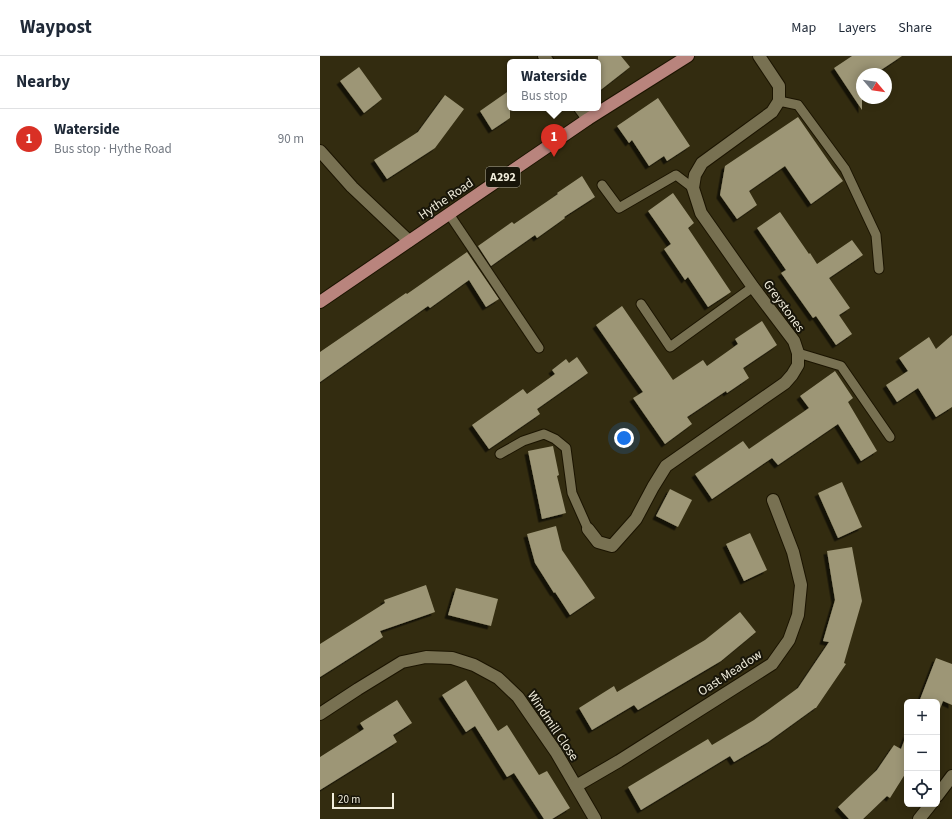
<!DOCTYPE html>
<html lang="en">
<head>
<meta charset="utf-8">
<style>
  body { margin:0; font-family:"Source Sans 3",sans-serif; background:#f6f6f7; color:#1f2937 }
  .controls { position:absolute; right:12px; bottom:12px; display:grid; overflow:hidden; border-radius:6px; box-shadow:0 2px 10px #0003 }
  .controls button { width:36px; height:36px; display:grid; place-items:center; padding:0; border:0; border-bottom:1px solid #e0e1e3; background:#fff; color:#1f2937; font:20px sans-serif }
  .compass { position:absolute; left:536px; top:12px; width:36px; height:36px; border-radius:50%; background:#fff; box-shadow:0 2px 10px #0003; rotate:119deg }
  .scale { position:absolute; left:12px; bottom:10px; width:62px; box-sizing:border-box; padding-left:4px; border:2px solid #f1eddc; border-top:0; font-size:11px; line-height:14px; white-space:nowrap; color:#f1eddc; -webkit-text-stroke:3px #181509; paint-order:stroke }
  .you { position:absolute; left:304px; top:382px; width:14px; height:14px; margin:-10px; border:3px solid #fff; border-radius:50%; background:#1a73e8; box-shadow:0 0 0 6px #1a73e833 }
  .badge { display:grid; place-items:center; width:26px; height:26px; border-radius:50%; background:#d93025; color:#fff; font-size:13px; font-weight:700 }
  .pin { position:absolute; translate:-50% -33px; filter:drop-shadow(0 1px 2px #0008) }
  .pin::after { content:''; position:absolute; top:21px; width:14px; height:12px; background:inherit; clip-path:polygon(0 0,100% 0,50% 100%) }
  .popup { position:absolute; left:187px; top:3px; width:94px; height:52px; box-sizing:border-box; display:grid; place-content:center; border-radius:6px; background:#fff; filter:drop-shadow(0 1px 3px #0005); font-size:13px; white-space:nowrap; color:#747a83 }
  .popup b { font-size:15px; color:#1f2937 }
  .popup::after { content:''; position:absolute; left:50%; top:100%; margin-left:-8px; border:8px solid transparent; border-top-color:#fff }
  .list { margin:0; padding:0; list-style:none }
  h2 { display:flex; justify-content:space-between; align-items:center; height:52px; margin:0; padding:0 16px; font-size:17px }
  h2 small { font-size:13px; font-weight:400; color:#747a83 }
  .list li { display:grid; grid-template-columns:26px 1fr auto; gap:12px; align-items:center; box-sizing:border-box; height:60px; padding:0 16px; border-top:1px solid #e0e1e3 }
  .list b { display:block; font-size:15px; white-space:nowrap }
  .list p { margin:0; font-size:13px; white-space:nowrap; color:#747a83 }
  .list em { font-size:13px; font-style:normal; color:#747a83 }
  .icon { flex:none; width:22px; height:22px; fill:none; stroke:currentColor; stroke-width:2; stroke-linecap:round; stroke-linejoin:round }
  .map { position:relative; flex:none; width:632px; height:763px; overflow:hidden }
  header { display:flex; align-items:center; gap:24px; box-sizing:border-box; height:56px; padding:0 20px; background:#fff; border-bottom:1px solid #e0e1e3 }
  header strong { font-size:19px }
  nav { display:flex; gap:22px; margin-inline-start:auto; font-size:14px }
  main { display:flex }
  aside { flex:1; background:#fff }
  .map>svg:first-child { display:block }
  .building { fill:#9d9676; filter:url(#shadow) }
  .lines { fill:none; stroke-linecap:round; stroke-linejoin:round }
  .lane-casing { stroke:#1b1400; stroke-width:11 }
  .street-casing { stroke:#1b1400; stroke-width:14 }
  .primary-casing { stroke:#1b1400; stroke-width:14 }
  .lane { stroke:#787152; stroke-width:9 }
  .street { stroke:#787152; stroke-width:12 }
  .primary { stroke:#b9847d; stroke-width:12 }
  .labels { text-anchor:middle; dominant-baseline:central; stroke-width:4; stroke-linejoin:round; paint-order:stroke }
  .shield { fill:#181509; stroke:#b0ac9d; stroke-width:1 }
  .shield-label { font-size:12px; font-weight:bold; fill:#f1eddc }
  .street-label { font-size:13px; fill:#f1eddc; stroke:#181509 }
</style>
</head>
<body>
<header>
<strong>Waypost</strong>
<nav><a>Map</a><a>Layers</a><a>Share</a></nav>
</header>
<main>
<aside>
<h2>Nearby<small></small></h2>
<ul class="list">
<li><span class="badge">1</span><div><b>Waterside</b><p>Bus stop · Hythe Road</p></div><em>90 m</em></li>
</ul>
</aside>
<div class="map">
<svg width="632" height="763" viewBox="0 0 632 763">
  <defs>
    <filter id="shadow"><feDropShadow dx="-3.5" dy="3.5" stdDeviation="0" flood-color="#0009"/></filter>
  </defs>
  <rect width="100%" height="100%" fill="#332c10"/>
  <g class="building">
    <polygon points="278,0 301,0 310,11 278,36"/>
    <polygon points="532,0 582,0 555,18 542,18 542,54 514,12"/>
    <polygon points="39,11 62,43 44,57 20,25"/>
    <polygon points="190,34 190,62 172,74 160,55"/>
    <polygon points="125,39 144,53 115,92 67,123 54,104 98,76"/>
    <polygon points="338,42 370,90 347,105 344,100 329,110 312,84 309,87 297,70"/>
    <polygon points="478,61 512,110 523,125 491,148 465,110 429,135 437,149 417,163 400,139 405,110"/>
    <polygon points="262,120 275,141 244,161 245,162 217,182 215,179 171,210 158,190 192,166 194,168 238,138 237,137"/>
    <polygon points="353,137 374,167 368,172 411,236 388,251 368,221 365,224 344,193 351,188 328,155"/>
    <polygon points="460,156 489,198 490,197 497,208 532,184 543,199 509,222 530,252 519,259 532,278 516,289 496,260 493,262 461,217 466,214 437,172"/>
    <polygon points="147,196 179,243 166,251 149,224 110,252 108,250 0,326 0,296 86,237 87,238"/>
    <polygon points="302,250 353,324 383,304 387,310 418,288 415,283 442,265 457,289 423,312 429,322 407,337 406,335 367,361 372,368 345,388 313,342 323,336 276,269"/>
    <polygon points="632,279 632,351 616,361 598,332 577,346 566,329 588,315 579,302 609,281 616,293"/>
    <polygon points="257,301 268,317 217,353 220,358 169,393 152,369 203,333 207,338 235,318 232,314 246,303 249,307"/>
    <polygon points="515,315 533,342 528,346 557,395 541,405 518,368 458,409 452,402 392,443 375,418 423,385 429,393 489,352 480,340"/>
    <polygon points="233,390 239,419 237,420 246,457 222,463 208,395"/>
    <polygon points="522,426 542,471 518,482 498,437"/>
    <polygon points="350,433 372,444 358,471 336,460"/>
    <polygon points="236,470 242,494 275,542 250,559 235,536 234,537 215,507 207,478"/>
    <polygon points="430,477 447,514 424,525 406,488"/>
    <polygon points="532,491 542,545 524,607 526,608 496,652 495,652 448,686 414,706 410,700 321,754 308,731 388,683 392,689 434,664 478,632 509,586 503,585 515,544 507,495"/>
    <polygon points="106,529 115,556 60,575 63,581 0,621 0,588 65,547 64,544"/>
    <polygon points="136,532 178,543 171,570 128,559"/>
    <polygon points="420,556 436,576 401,605 318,654 314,649 272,674 259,652 294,630 297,636 385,584"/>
    <polygon points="616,602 632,608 632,649 623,645 617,661 617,646 599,646"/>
    <polygon points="146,624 178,675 187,669 219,719 227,715 250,752 232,763 224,763 194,717 187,721 155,670 146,676 122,639"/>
    <polygon points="77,644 92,667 73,679 77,686 0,734 0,701 44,673 40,667"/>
    <polygon points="587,677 587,715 570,742 567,740 543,763 529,763 518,751 557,714 574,689 581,693"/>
  </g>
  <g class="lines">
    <g class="lane-casing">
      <g id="lane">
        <polyline points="459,45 478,49 525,113 556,179 559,213"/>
        <polyline points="282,129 299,152 356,119 373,132"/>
        <polyline points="129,158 219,292"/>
        <polyline points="321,248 350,291 433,231"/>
        <polyline points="478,297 521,310 570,381"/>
        <polyline points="180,398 203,385 224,378 235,383 246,392 252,437 268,473"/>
      </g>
    </g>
    <g class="street-casing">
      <g id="street">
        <polyline points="224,0 228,6"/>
        <polyline points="260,52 268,63"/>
        <polyline points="0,95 32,131 89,185"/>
        <polyline points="268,473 278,486 292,490 316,463 333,431 346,410 465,327 472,319 478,309 478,297 474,285 433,231 381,157 373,132 375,119 382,107 452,56 459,45 459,30 439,0"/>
        <polyline points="0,658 38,633 82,606 106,601 132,602 154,609 178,622 198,641 236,696 275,763"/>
        <polyline points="256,730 299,705 452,608 469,584 478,559 481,529 473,496 453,444"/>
        <polyline points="617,740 632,720"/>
        <polyline points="599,763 611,748"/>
      </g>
    </g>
    <g class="primary-casing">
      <polyline id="primary" points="0,246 268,63 368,0"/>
    </g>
    <use href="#lane" class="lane"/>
    <use href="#street" class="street"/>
    <use href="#primary" class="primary"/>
  </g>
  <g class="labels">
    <rect class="shield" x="166" y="111" width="34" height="20" rx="3"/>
    <g class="shield-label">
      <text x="183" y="121">A292</text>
    </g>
    <g class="street-label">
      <text transform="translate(126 143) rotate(-34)">Hythe Road</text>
      <text transform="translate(464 250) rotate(54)">Greystones</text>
      <text transform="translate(410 617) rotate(-33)">Oast Meadow</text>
      <text transform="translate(233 670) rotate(56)">Windmill Close</text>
    </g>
  </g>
</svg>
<div class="controls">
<button>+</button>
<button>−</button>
<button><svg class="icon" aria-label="locate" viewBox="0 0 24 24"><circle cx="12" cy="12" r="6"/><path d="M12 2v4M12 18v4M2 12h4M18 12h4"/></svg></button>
</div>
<svg class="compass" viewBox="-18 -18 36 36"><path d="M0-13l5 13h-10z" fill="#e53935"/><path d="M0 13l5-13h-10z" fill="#747a83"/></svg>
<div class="scale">20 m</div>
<div class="you"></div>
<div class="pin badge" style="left:234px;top:101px">1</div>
<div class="popup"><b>Waterside</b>Bus stop</div>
</div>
</main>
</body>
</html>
